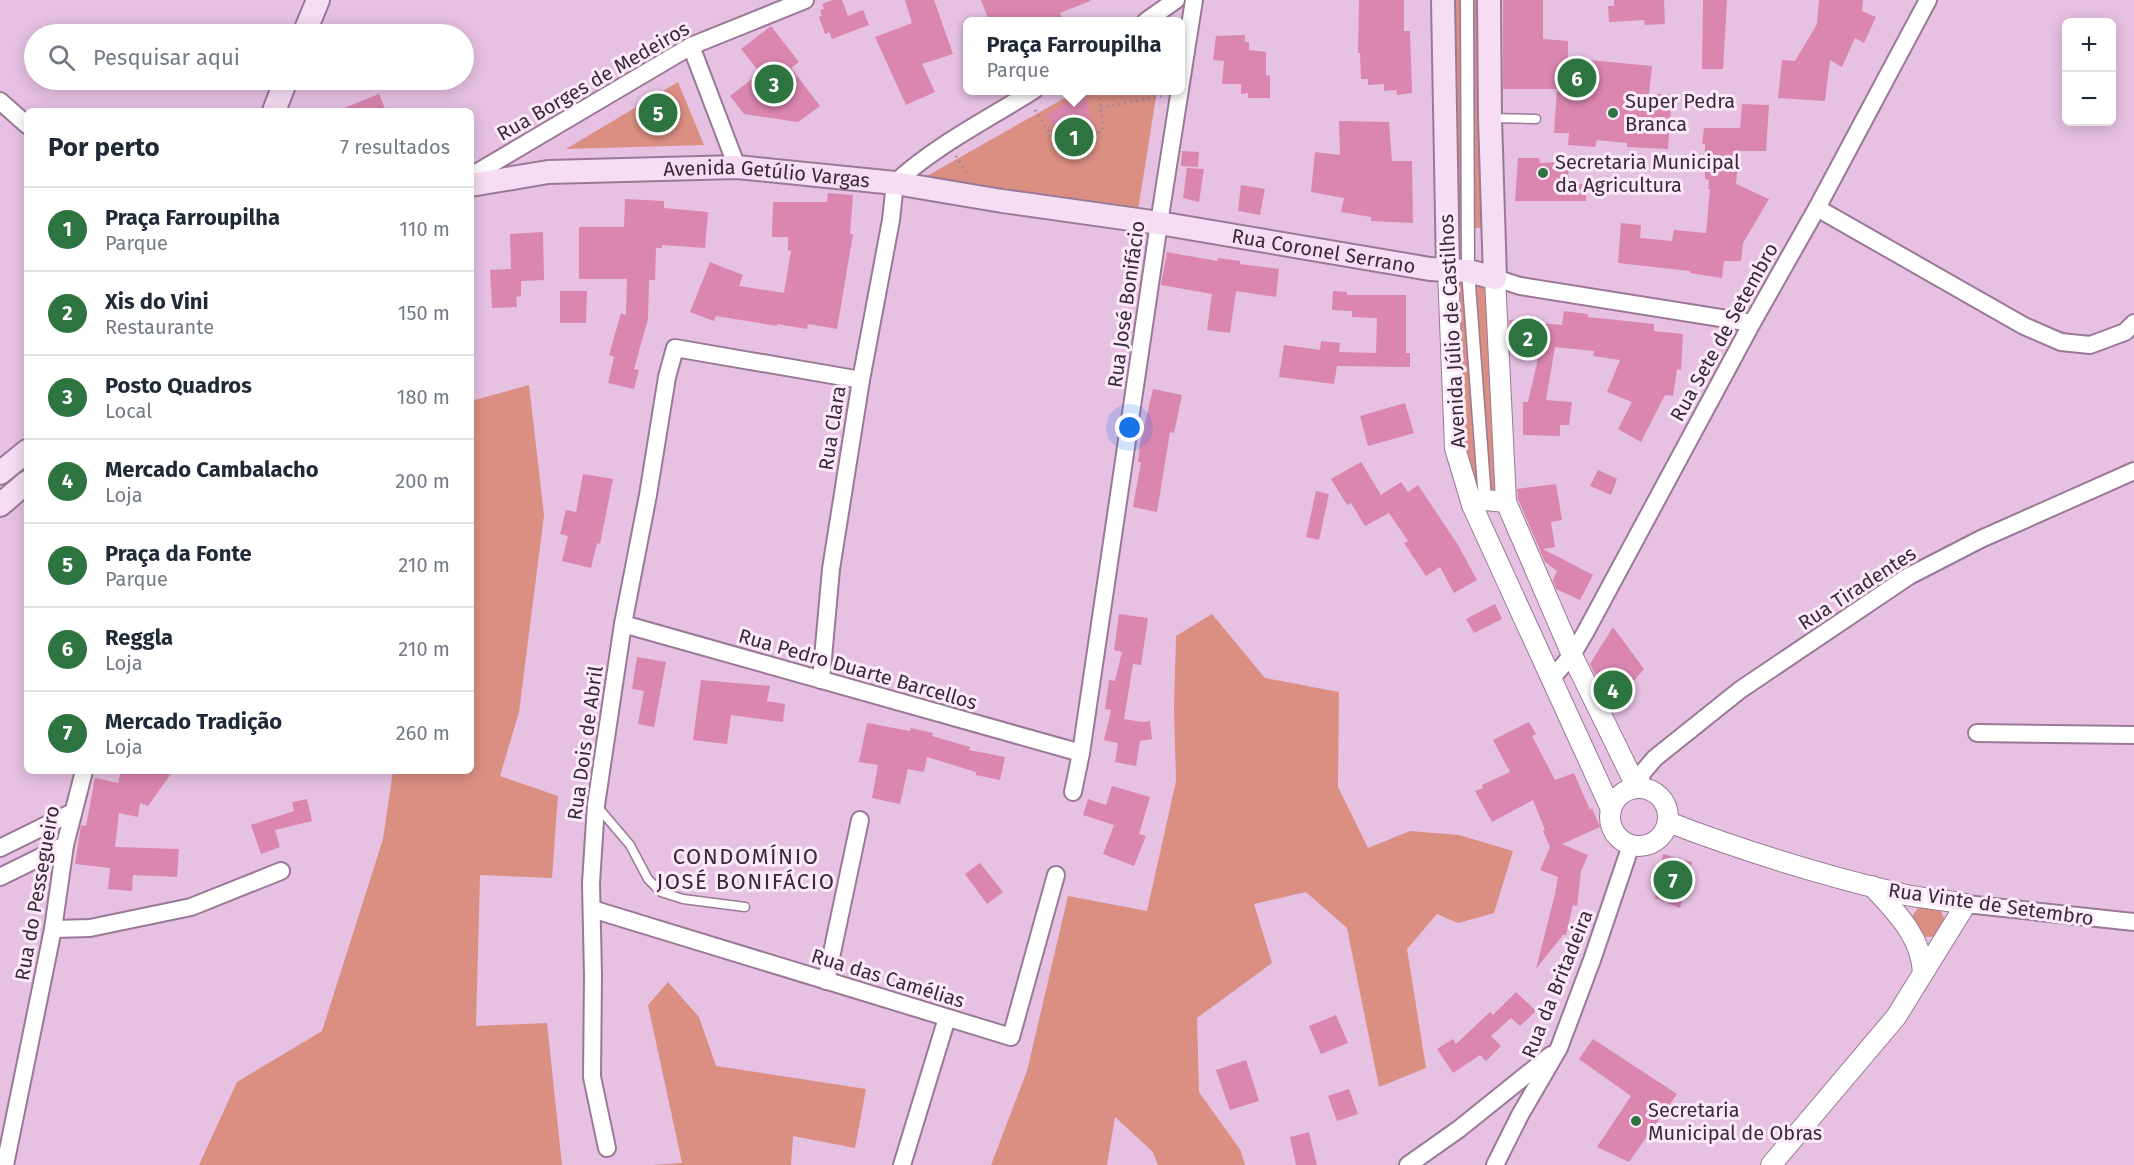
<!DOCTYPE html>
<html lang="pt">
<head>
<meta charset="utf-8">
<style>
  body { margin:0; font-family:"Fira Sans",sans-serif; background:#f2f2f3; color:#1f2937 }
  .controls { position:absolute; right:18px; top:18px; display:grid; overflow:hidden; border-radius:9px; box-shadow:0 3px 15px #0003 }
  .controls button { width:54px; height:54px; display:grid; place-items:center; padding:0; border:0; border-bottom:2px solid #e0e1e3; background:#fff; color:#1f2937; font:30px sans-serif }
  .you { position:absolute; left:1130px; top:428px; width:21px; height:21px; margin:-15px; border:4px solid #fff; border-radius:50%; background:#1a73e8; box-shadow:0 0 0 9px #1a73e833 }
  .badge { display:grid; place-items:center; width:39px; height:39px; border-radius:50%; background:#2e7440; color:#fff; font-size:20px; font-weight:700 }
  .pin { position:absolute; translate:-50% -50%; border:3px solid #fff; box-shadow:0 2px 6px #0006 }
  .popup { position:absolute; left:963px; top:17px; width:222px; height:78px; box-sizing:border-box; display:grid; place-content:center; border-radius:9px; background:#fff; filter:drop-shadow(0 2px 4px #0005); font-size:20px; white-space:nowrap; color:#747a83 }
  .popup b { font-size:22px; color:#1f2937 }
  .popup::after { content:''; position:absolute; left:50%; top:100%; margin-left:-12px; border:12px solid transparent; border-top-color:#fff }
  .list { margin:0; padding:0; list-style:none }
  h2 { display:flex; justify-content:space-between; align-items:center; height:78px; margin:0; padding:0 24px; font-size:26px }
  h2 small { font-size:20px; font-weight:400; color:#747a83 }
  .list li { display:grid; grid-template-columns:39px 1fr auto; gap:18px; align-items:center; box-sizing:border-box; height:84px; padding:0 24px; border-top:2px solid #e0e1e3 }
  .list b { display:block; font-size:22px; white-space:nowrap }
  .list p { margin:0; font-size:20px; white-space:nowrap; color:#747a83 }
  .list em { font-size:20px; font-style:normal; color:#747a83 }
  .icon { flex:none; width:33px; height:33px; fill:none; stroke:currentColor; stroke-width:2; stroke-linecap:round; stroke-linejoin:round }
  .map { position:relative; flex:none; width:2134px; height:1165px; overflow:hidden }
  .search { position:absolute; background:#fff; box-shadow:0 3px 15px #0003; left:24px; top:24px; width:450px; height:66px; display:flex; align-items:center; gap:15px; box-sizing:border-box; padding:0 21px; border-radius:33px; color:#747a83; font-size:22px }
  .panel { position:absolute; background:#fff; box-shadow:0 3px 15px #0003; left:24px; top:108px; width:450px; height:666px; border-radius:9px }
  .map>svg:first-child { display:block }
  .green { fill:#db8f83 }
  .building { fill:#da86af }
  .lines { fill:none; stroke-linecap:round; stroke-linejoin:round }
  .service-casing { stroke:#9a7997; stroke-width:11 }
  .pedestrian-casing { stroke:#9a7997; stroke-width:15 }
  .minor-casing { stroke:#9a7997; stroke-width:20 }
  .tertiary-casing { stroke:#9a7997; stroke-width:22 }
  .secondary-casing { stroke:#9a7997; stroke-width:26 }
  .path { stroke:#a1859e; stroke-width:3; stroke-dasharray:1.5 4.5; stroke-linecap:butt }
  .service { stroke:#fff; stroke-width:8 }
  .pedestrian { stroke:#fff; stroke-width:12 }
  .minor { stroke:#fff; stroke-width:16 }
  .tertiary { stroke:#fff; stroke-width:20 }
  .secondary { stroke:#f5ddf3; stroke-width:22 }
  .poi-dot { fill:#2e7440; stroke:#fce9f9; stroke-width:2 }
  .labels { text-anchor:middle; dominant-baseline:central; stroke-width:6; stroke-linejoin:round; paint-order:stroke }
  .street-label { font-size:20px; fill:#392a37; stroke:#fce9f9 }
  .poi-label { font-size:20px; fill:#392a37; stroke:#fce9f9; text-anchor:start }
  .quarter-label { font-size:22px; letter-spacing:1.5px; fill:#392a37; stroke:#fce9f9 }
</style>
</head>
<body>
<div class="map">
<svg width="2134" height="1165" viewBox="0 0 2134 1165">
  <rect width="100%" height="100%" fill="#e6c1e2"/>
  <g class="green">
    <polygon points="1443,0 1489,0 1494,226 1468,229 1447,226"/>
    <polygon points="678,82 704,145 566,149"/>
    <polygon points="1077,91 1157,91 1138,210 927,176"/>
    <polygon points="1448,270 1495,278 1506,502 1472,505 1455,448"/>
    <polygon points="529,385 544,515 519,712 500,776 558,796 552,878 480,875 476,1026 547,1023 562,1165 199,1165 237,1082 322,1031 383,839 393,771 471,771 471,401"/>
    <polygon points="1212,614 1265,678 1339,692 1338,787 1368,848 1410,831 1459,835 1513,851 1494,913 1458,923 1437,914 1407,949 1426,1068 1379,1087 1347,928 1306,892 1254,904 1272,963 1197,1018 1199,1092 1241,1151 1245,1165 1158,1165 1153,1152 1115,1117 1107,1165 991,1165 1027,1071 1068,896 1147,911 1176,781 1174,708 1176,636"/>
    <circle cx="1928" cy="921" r="16"/>
    <polygon points="668,982 699,1017 716,1066 866,1089 855,1148 793,1136 791,1165 652,1165 682,1163 648,1005"/>
  </g>
  <g class="building">
    <polygon points="833,0 842,0 848,16 863,10 869,25 832,39 829,32 825,34 819,17 822,16 820,10 824,9 822,4"/>
    <polygon points="905,0 934,0 953,54 922,64 935,92 906,105 875,37 912,23"/>
    <polygon points="981,0 1090,0 1090,1 1060,13 1062,18 1054,21 989,21"/>
    <polygon points="1359,0 1404,0 1404,31 1410,31 1412,93 1397,95 1396,90 1384,91 1384,84 1368,85 1368,79 1361,79 1360,53 1358,53"/>
    <polygon points="1503,0 1543,0 1543,39 1568,41 1568,58 1652,66 1649,94 1672,94 1668,149 1627,147 1627,143 1597,140 1595,147 1568,145 1569,133 1554,133 1557,89 1503,89"/>
    <polygon points="1614,0 1664,0 1665,24 1645,25 1644,20 1609,22 1608,6 1614,6"/>
    <polygon points="1703,0 1727,0 1723,69 1702,69"/>
    <polygon points="1819,0 1863,0 1862,11 1876,17 1864,43 1855,38 1842,67 1830,60 1825,101 1778,98 1782,60 1795,61 1817,24"/>
    <polygon points="771,26 799,62 791,68 820,106 798,122 744,114 730,96 760,73 741,49"/>
    <polygon points="1245,35 1245,42 1249,42 1249,50 1266,52 1266,75 1270,76 1270,98 1248,98 1248,93 1241,94 1241,84 1222,84 1224,61 1213,60 1216,36"/>
    <polygon points="1085,92 1091,122 1061,135 1046,115"/>
    <polygon points="379,94 386,111 339,111 339,110"/>
    <polygon points="1742,104 1769,105 1766,151 1739,151 1736,184 1769,199 1743,243 1741,261 1724,261 1722,278 1690,273 1690,271 1618,263 1621,223 1641,225 1640,238 1672,241 1674,230 1706,233 1710,189 1708,189 1709,180 1705,179 1705,144 1702,144 1704,128 1740,128"/>
    <polygon points="1339,121 1389,122 1392,161 1412,161 1413,223 1371,221 1371,217 1341,212 1344,198 1311,192 1315,152 1340,155"/>
    <polygon points="1182,151 1199,152 1198,167 1181,166"/>
    <polygon points="1518,158 1539,158 1540,163 1569,162 1568,184 1587,184 1586,201 1515,201"/>
    <polygon points="1187,168 1204,169 1199,202 1183,198"/>
    <polygon points="1241,185 1265,189 1260,215 1238,211"/>
    <polygon points="828,193 853,195 850,234 853,234 837,329 808,324 807,329 777,324 777,326 716,316 714,321 690,312 710,262 743,275 739,286 784,293 791,251 788,250 788,237 772,237 773,202 827,202"/>
    <polygon points="625,199 664,201 664,208 708,212 705,248 662,245 662,248 656,248 655,280 649,280 648,319 634,369 639,370 634,389 608,383 614,357 609,355 621,313 626,315 627,279 579,279 579,227 624,227"/>
    <polygon points="543,232 544,280 521,281 521,296 516,297 517,307 492,308 490,270 511,269 510,234"/>
    <polygon points="1167,252 1217,261 1218,258 1240,261 1240,264 1279,269 1276,297 1236,291 1230,333 1207,330 1212,294 1161,285"/>
    <polygon points="560,291 587,291 586,323 560,323"/>
    <polygon points="1333,291 1347,292 1347,295 1406,295 1406,353 1410,353 1410,367 1337,366 1334,384 1279,377 1284,345 1320,350 1321,341 1340,343 1339,352 1376,353 1377,318 1352,317 1352,311 1332,310"/>
    <polygon points="1564,311 1588,314 1588,317 1654,324 1654,331 1683,334 1681,370 1677,369 1673,396 1665,395 1641,442 1618,429 1632,402 1607,392 1620,360 1593,356 1594,351 1555,347 1546,400 1572,402 1569,425 1560,425 1560,436 1523,435 1523,402 1528,402 1538,359 1524,359 1525,353 1511,353 1509,320 1562,325"/>
    <polygon points="1153,389 1182,395 1174,433 1170,432 1157,512 1133,507 1141,462 1138,462 1140,444"/>
    <polygon points="1405,403 1414,433 1368,446 1360,416"/>
    <polygon points="1361,462 1381,495 1401,482 1408,492 1418,485 1458,545 1477,580 1454,593 1440,567 1426,576 1404,543 1408,541 1389,513 1365,526 1351,503 1347,505 1331,479"/>
    <polygon points="1598,470 1617,479 1611,495 1590,486"/>
    <polygon points="583,474 613,479 600,544 597,543 591,568 562,561 568,536 560,534 566,510 576,512"/>
    <polygon points="1556,484 1562,520 1551,522 1555,547 1543,549 1593,575 1580,600 1556,589 1553,580 1557,571 1545,562 1518,499 1517,489"/>
    <polygon points="1316,491 1329,494 1319,540 1306,537"/>
    <polygon points="1495,604 1502,619 1474,633 1466,619"/>
    <polygon points="1119,614 1148,618 1141,665 1133,664 1124,719 1142,722 1150,721 1152,739 1140,741 1136,766 1115,762 1118,743 1104,740 1111,710 1105,709 1109,680 1115,681 1122,652 1114,650"/>
    <polygon points="1613,627 1644,669 1611,708 1590,664"/>
    <polygon points="637,657 666,662 654,727 638,724 644,691 632,689"/>
    <polygon points="701,680 770,686 767,701 785,704 783,722 731,715 727,744 693,740"/>
    <polygon points="1529,722 1536,734 1532,736 1555,780 1574,773 1590,810 1592,808 1600,827 1562,844 1588,855 1581,871 1577,906 1573,905 1566,935 1563,935 1536,969 1555,894 1558,877 1540,870 1550,847 1543,831 1545,830 1533,800 1492,822 1475,791 1483,788 1482,785 1510,772 1493,740"/>
    <polygon points="867,723 910,731 911,728 933,733 932,736 970,747 969,750 1005,757 1000,780 976,775 976,772 927,757 924,772 908,769 900,804 872,798 878,765 859,762"/>
    <polygon points="121,771 173,771 148,806 140,803 138,817 119,813 115,847 179,849 177,877 133,875 132,891 108,889 110,868 75,864 81,825 86,826 95,778 118,783"/>
    <polygon points="1112,786 1150,797 1139,834 1146,836 1134,866 1103,854 1114,825 1083,815 1088,799 1106,805"/>
    <polygon points="307,799 312,821 275,830 280,847 261,854 251,825 294,811 292,802"/>
    <polygon points="1663,854 1692,862 1680,908 1655,898"/>
    <polygon points="980,863 1003,892 987,904 965,874"/>
    <polygon points="1516,992 1536,1011 1520,1026 1511,1018 1491,1036 1501,1046 1486,1061 1480,1055 1453,1073 1437,1049 1453,1039 1456,1044 1490,1012 1493,1015"/>
    <polygon points="1336,1015 1348,1043 1321,1054 1309,1026"/>
    <polygon points="1593,1039 1677,1094 1629,1162 1597,1147 1631,1096 1579,1059"/>
    <polygon points="1246,1060 1259,1101 1230,1110 1216,1070"/>
    <polygon points="1349,1089 1358,1114 1337,1121 1328,1096"/>
    <polygon points="1309,1132 1317,1165 1296,1165 1290,1137"/>
  </g>
  <g class="lines">
    <g class="service-casing">
      <g id="service">
        <polyline points="1491,118 1536,119"/>
        <polyline points="596,805 630,845 648,879 661,892 683,899 745,907"/>
      </g>
    </g>
    <g class="pedestrian-casing">
      <polyline id="pedestrian" points="1467,0 1468,271 1485,500"/>
    </g>
    <g class="minor-casing">
      <g id="minor">
        <polyline points="1146,21 1176,0"/>
        <polyline points="691,46 737,167"/>
        <polyline points="0,101 27,125"/>
        <polyline points="471,176 691,46 805,0"/>
        <polyline points="1817,208 2024,326 2061,342 2090,345 2125,332 2134,323"/>
        <polyline points="1495,278 1520,286 1752,323"/>
        <polyline points="623,624 1081,753"/>
        <polyline points="1551,679 1572,655 1585,633 1752,323 1817,208 1928,0"/>
        <path d="M821 680 831 569 861 380 891 220 895 183C936 145 987 120 1034 90"/>
        <polyline points="1977,733 2134,735"/>
        <polyline points="1637,788 1643,772 1655,758 1740,690 1909,576 1981,539 2134,471"/>
        <polyline points="1073,792 1081,753 1159,223 1194,0"/>
        <polyline points="0,848 73,812"/>
        <polyline points="0,877 65,845"/>
        <polyline points="1966,904 2134,922"/>
        <polyline points="592,909 1011,1037 1056,875"/>
        <polyline points="53,929 90,928 191,907 281,871"/>
        <polyline points="826,981 860,820"/>
        <polyline points="607,1148 592,1077 593,976 591,883 596,805 623,624 648,495 667,377 675,348 861,380"/>
        <polyline points="5,1165 53,929 65,845 84,771"/>
        <polyline points="902,1165 947,1018"/>
        <polyline points="1408,1165 1459,1129 1551,1055"/>
        <polyline points="1495,1165 1520,1115 1559,1048 1592,960 1631,845"/>
      </g>
    </g>
    <g class="tertiary-casing">
      <g id="tertiary">
        <polyline points="1448,270 1455,448 1472,505 1611,809"/>
        <polyline points="1495,278 1506,502 1572,655 1637,788"/>
        <polyline points="1472,505 1485,500 1506,502"/>
        <circle cx="1639" cy="817" r="29"/>
        <path d="M1668 822C1746 852 1825 876 1906 895 1926 899 1946 900 1966 904L1896 1017 1771 1165"/>
        <path d="M1872 886C1896 912 1921 936 1923 972"/>
      </g>
    </g>
    <g class="secondary-casing">
      <g id="secondary">
        <polyline points="1443,0 1448,270"/>
        <polyline points="304,34 318,0"/>
        <polyline points="274,111 286,80"/>
        <path id="s1" d="M471 185 548 172 737 167 895 183 1002 201 1159 223 1430 269 1468 271 1495 278 1490 118 1489 0"/>
        <polyline points="0,473 27,451"/>
        <polyline points="0,505 27,482"/>
      </g>
    </g>
    <g class="path">
      <polyline points="1101,108 1161,96"/>
      <polyline points="1035,110 1060,150 1103,131 1099,90"/>
      <polyline points="956,156 964,170 970,175"/>
    </g>
    <use href="#service" class="service"/>
    <use href="#pedestrian" class="pedestrian"/>
    <use href="#minor" class="minor"/>
    <use href="#tertiary" class="tertiary"/>
    <use href="#secondary" class="secondary"/>
  </g>
  <g class="poi-dot">
    <circle cx="1613" cy="113" r="6"/>
    <circle cx="1543" cy="173" r="6"/>
    <circle cx="1636" cy="1121" r="6"/>
  </g>
  <g class="labels">
    <g class="street-label">
      <text transform="translate(593 81) rotate(-30)">Rua Borges de Medeiros</text>
      <text stroke="none"><textPath href="#s1" startOffset="297">Avenida Getúlio Vargas</textPath></text>
      <text stroke="none"><textPath href="#s1" startOffset="860">Rua Coronel Serrano</textPath></text>
      <text transform="translate(1126 304) rotate(-82)">Rua José Bonifácio</text>
      <text transform="translate(1452 331) rotate(-93)">Avenida Júlio de Castilhos</text>
      <text transform="translate(1724 332) rotate(-61)">Rua Sete de Setembro</text>
      <text transform="translate(832 428) rotate(-81)">Rua Clara</text>
      <text transform="translate(1857 588) rotate(-33)">Rua Tiradentes</text>
      <text transform="translate(858 669) rotate(16)">Rua Pedro Duarte Barcellos</text>
      <text transform="translate(585 743) rotate(-82)">Rua Dois de Abril</text>
      <text transform="translate(37 893) rotate(-80)">Rua do Pessegueiro</text>
      <text transform="translate(1991 904) rotate(8)">Rua Vinte de Setembro</text>
      <text transform="translate(888 978) rotate(17)">Rua das Camélias</text>
      <text transform="translate(1557 984) rotate(-68)">Rua da Britadeira</text>
    </g>
    <g class="poi-label">
      <text x="1625" y="101">Super Pedra<tspan x="1625" dy="23">Branca</tspan></text>
      <text x="1555" y="162">Secretaria Municipal<tspan x="1555" dy="23">da Agricultura</tspan></text>
      <text x="1648" y="1110">Secretaria<tspan x="1648" dy="23">Municipal de Obras</tspan></text>
    </g>
    <g class="quarter-label">
      <text x="746" y="856">CONDOMÍNIO<tspan x="746" dy="25">JOSÉ BONIFÁCIO</tspan></text>
    </g>
  </g>
</svg>
<div class="controls">
<button>+</button>
<button>−</button>
</div>
<div class="you"></div>
<div class="pin badge" style="left:1074px;top:137px">1</div>
<div class="popup"><b>Praça Farroupilha</b>Parque</div>
<div class="pin badge" style="left:1528px;top:338px">2</div>
<div class="pin badge" style="left:774px;top:84px">3</div>
<div class="pin badge" style="left:1613px;top:690px">4</div>
<div class="pin badge" style="left:658px;top:113px">5</div>
<div class="pin badge" style="left:1577px;top:78px">6</div>
<div class="pin badge" style="left:1673px;top:880px">7</div>
<div class="search"><svg class="icon" aria-label="search" viewBox="0 0 24 24"><circle cx="10" cy="10" r="6"/><path d="M15 15l6 6"/></svg>Pesquisar aqui</div>
<section class="panel">
<h2>Por perto<small>7 resultados</small></h2>
<ul class="list">
<li><span class="badge">1</span><div><b>Praça Farroupilha</b><p>Parque</p></div><em>110 m</em></li>
<li><span class="badge">2</span><div><b>Xis do Vini</b><p>Restaurante</p></div><em>150 m</em></li>
<li><span class="badge">3</span><div><b>Posto Quadros</b><p>Local</p></div><em>180 m</em></li>
<li><span class="badge">4</span><div><b>Mercado Cambalacho</b><p>Loja</p></div><em>200 m</em></li>
<li><span class="badge">5</span><div><b>Praça da Fonte</b><p>Parque</p></div><em>210 m</em></li>
<li><span class="badge">6</span><div><b>Reggla</b><p>Loja</p></div><em>210 m</em></li>
<li><span class="badge">7</span><div><b>Mercado Tradição</b><p>Loja</p></div><em>260 m</em></li>
</ul>
</section>
</div>
</body>
</html>
